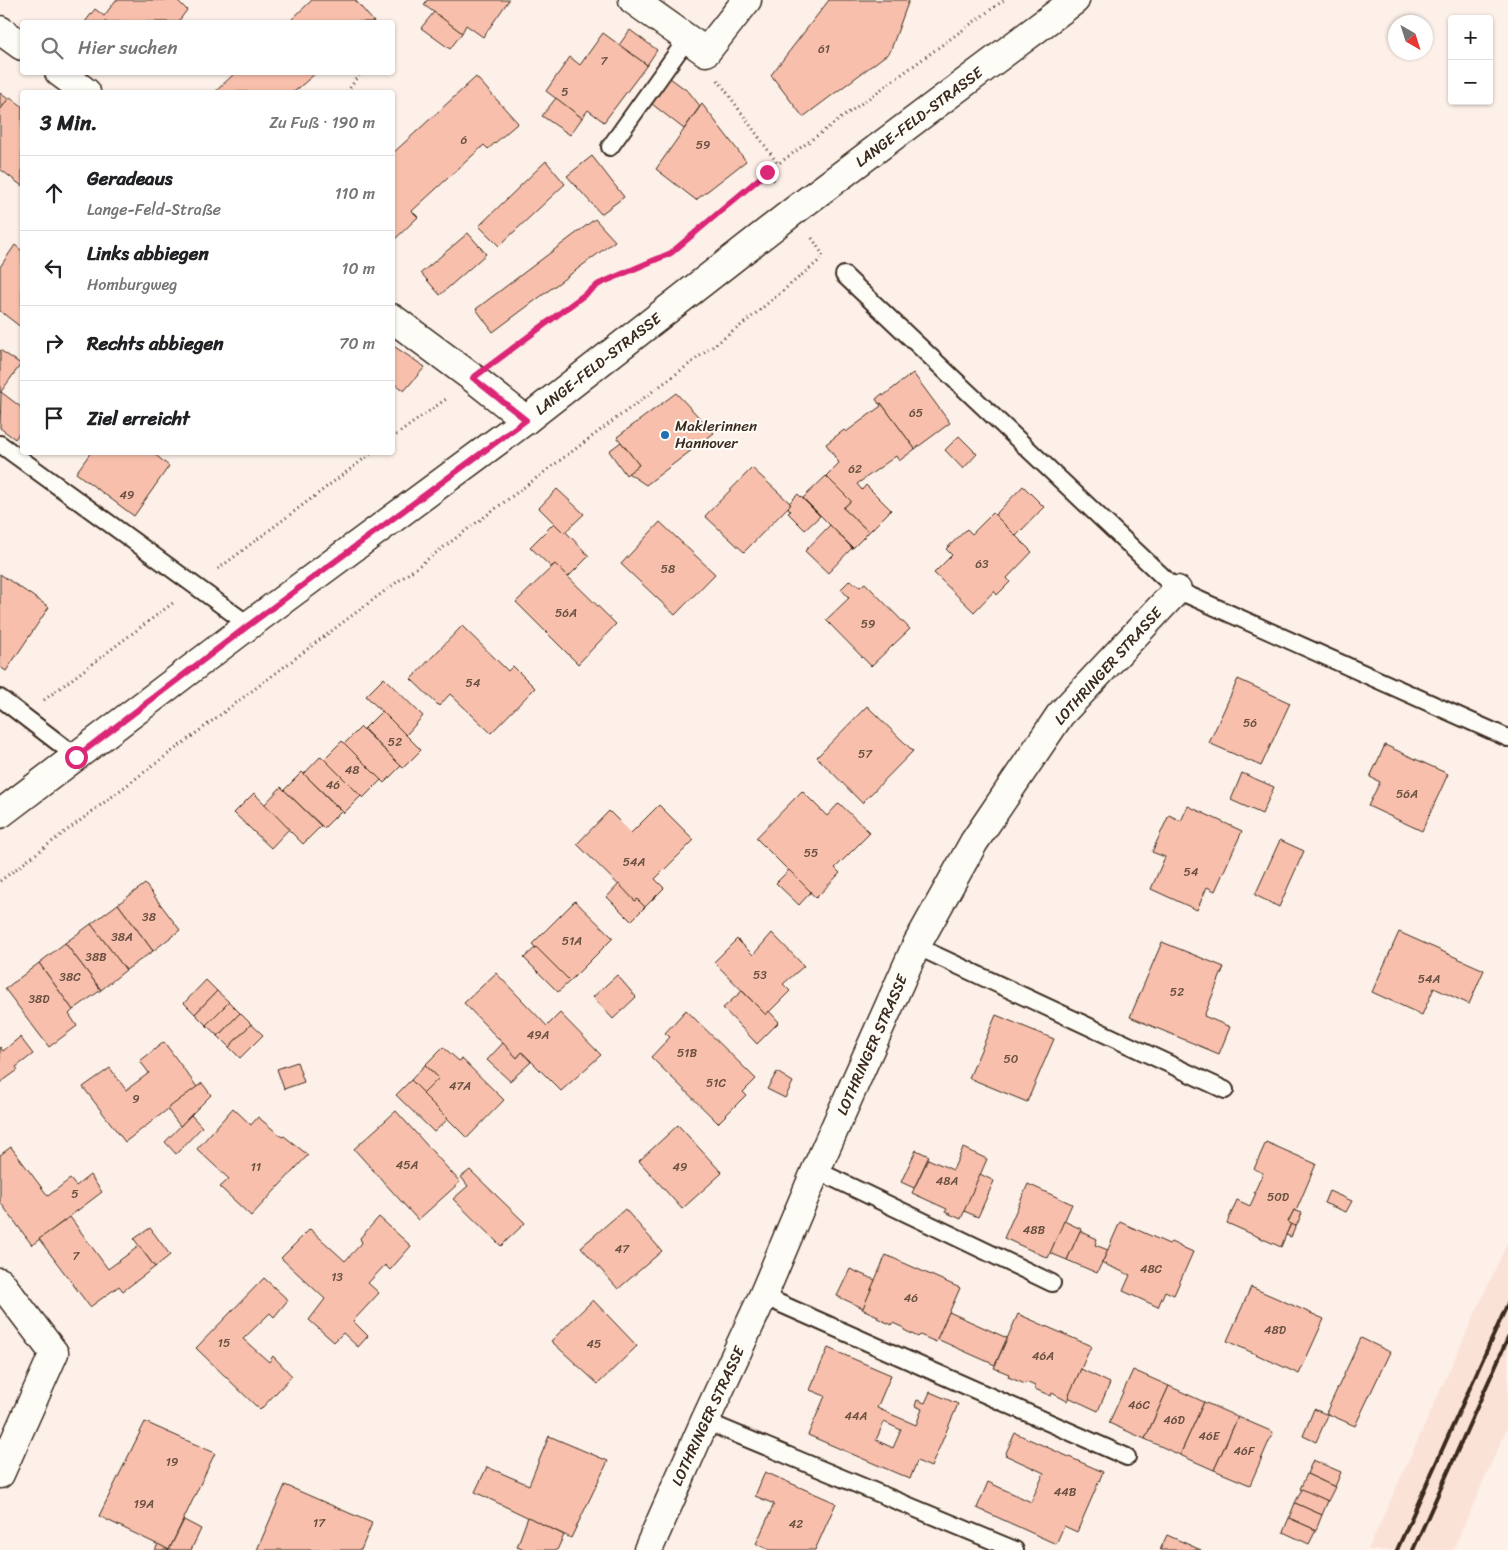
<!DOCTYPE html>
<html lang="de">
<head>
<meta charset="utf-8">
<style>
  body { margin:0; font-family:Sriracha,sans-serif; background:#f6f6f6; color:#202124 }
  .controls { position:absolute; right:15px; top:15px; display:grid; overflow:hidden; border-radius:5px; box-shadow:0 1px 4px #0004 }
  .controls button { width:45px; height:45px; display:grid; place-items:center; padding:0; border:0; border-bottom:1px solid #e0e0e0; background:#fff; color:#202124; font:25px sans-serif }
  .compass { position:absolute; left:1388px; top:15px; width:45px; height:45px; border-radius:50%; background:#fff; box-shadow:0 1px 4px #0004; rotate:141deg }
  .stop { position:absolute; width:15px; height:15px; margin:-11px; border:4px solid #db2777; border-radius:50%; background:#fff }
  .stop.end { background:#db2777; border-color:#fff; box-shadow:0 1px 5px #0008 }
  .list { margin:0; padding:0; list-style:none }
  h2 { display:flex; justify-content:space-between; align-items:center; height:65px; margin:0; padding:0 20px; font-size:21px }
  h2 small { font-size:16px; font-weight:400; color:#757577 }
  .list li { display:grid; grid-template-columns:32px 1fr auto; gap:15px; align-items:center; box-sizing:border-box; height:75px; padding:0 20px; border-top:1px solid #e0e0e0 }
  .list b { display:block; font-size:19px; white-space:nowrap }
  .list p { margin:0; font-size:16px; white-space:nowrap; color:#757577 }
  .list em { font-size:16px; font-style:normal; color:#757577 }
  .icon { flex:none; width:28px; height:28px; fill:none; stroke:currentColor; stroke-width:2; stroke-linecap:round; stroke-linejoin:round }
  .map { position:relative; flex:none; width:1508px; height:1550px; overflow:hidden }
  .search { position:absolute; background:#fff; box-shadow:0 1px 4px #0004; left:20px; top:20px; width:375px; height:55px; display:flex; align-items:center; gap:12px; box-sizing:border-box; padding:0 18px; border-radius:5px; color:#757577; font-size:19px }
  .panel { position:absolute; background:#fff; box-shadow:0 1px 4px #0004; left:20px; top:90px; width:375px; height:365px; border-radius:5px }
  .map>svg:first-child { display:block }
  .built { fill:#fbe2d6 }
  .building { fill:#f8c0ac; stroke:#3b2a1e; fill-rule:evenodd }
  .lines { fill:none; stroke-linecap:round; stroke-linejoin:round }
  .service-casing { stroke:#3b2a1e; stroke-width:20 }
  .minor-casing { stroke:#3b2a1e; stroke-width:31 }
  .tertiary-casing { stroke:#3b2a1e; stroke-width:31 }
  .path { stroke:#3b2a1e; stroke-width:3; stroke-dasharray:1 4; stroke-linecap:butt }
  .service { stroke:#fdfcf7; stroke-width:16 }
  .minor { stroke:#fdfcf7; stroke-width:28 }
  .tertiary { stroke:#fdfcf7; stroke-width:28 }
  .rail { stroke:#3b2a1e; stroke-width:4 }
  .route { stroke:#db2777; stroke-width:6 }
  .poi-dot { fill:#1f6fb2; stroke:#fdfcf7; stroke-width:2 }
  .labels { text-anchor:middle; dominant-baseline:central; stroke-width:4; stroke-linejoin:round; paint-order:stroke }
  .number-label { font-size:12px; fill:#6a5042 }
  .street-label { font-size:15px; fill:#3b2a1e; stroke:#fdfcf7 }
  .poi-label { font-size:15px; fill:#3b2a1e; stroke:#fdfcf7; text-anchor:start }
</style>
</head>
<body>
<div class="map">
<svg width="1508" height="1550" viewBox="0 0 1508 1550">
  <rect width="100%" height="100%" fill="#fcf0e8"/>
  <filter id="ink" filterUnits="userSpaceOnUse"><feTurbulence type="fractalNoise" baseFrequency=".02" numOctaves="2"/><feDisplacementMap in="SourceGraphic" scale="10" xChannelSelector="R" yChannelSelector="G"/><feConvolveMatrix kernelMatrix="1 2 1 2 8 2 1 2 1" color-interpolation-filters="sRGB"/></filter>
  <g filter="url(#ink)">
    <polygon class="built" points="1508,1241 1508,1426 1453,1550 1368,1550"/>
    <g class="building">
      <polygon points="116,0 179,0 178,1 187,10 178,22 85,22 95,9 104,16"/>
      <polygon points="312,0 355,0 374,22 289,22"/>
      <polygon points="427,0 509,0 483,37 466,25 462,33 424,5"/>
      <polygon points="829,0 909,0 890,52 803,117 771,75"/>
      <polygon points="434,12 462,33 450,49 421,28"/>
      <polygon points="630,30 657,50 647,65 619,45"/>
      <polygon points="603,33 647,65 604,122 588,110 582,118 546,91 570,57 580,65"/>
      <polygon points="236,72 317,72 294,92 215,92"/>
      <polygon points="476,77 518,123 488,149 484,145 412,211 418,217 392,242 392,154"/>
      <polygon points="670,78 689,92 700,106 684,129 652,104"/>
      <polygon points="0,93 8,99 0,110"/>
      <polygon points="10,97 22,106 22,186 0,169 0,110"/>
      <polygon points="556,98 582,118 570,135 542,116"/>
      <polygon points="702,104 746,161 696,200 656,169"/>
      <polygon points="592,156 624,197 601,214 567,176"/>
      <polygon points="546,161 565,184 499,246 479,226"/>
      <polygon points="595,219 615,241 493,332 476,309"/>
      <polygon points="468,233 486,254 440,295 421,273"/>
      <polygon points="15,245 22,251 22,328 0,311 0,267"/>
      <polygon points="392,345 425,367 404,391 392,382"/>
      <polygon points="0,350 21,364 0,393"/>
      <polygon points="913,373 950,423 915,449 881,403 879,404 876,399 882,394 883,396"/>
      <polygon points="1,392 22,408 22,429 15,439 0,428"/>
      <polygon points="676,393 714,433 646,485 628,473 639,465 617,437"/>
      <polygon points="881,403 915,449 899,461 896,456 857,484 862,490 866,485 891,510 869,532 843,508 851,501 826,476 839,463 826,444 844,430 846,432 881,406 880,404"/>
      <polygon points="959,436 977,454 963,469 945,450"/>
      <polygon points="621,442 639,465 626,475 609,451"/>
      <polygon points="91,452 152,452 169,466 134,516 76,473"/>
      <polygon points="752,468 791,504 744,552 705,516"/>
      <polygon points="826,476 851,501 843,508 869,532 853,548 803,498"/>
      <polygon points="1023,486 1044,507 1016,536 995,515"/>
      <polygon points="557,489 584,514 564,533 539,508"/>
      <polygon points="798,494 820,516 805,530 788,513 791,511 788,508 791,504 789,503"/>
      <polygon points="993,513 1032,552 1007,578 1010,582 997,595 994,591 974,612 934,573 952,555 946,549 967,529 972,534"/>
      <polygon points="660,522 715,574 675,615 621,564"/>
      <polygon points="554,523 564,533 565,531 589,556 568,577 555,564 551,567 530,547"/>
      <polygon points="830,525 852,548 828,573 805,551"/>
      <polygon points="555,564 616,624 578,664 516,602"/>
      <polygon points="0,574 49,607 6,671 0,667"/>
      <polygon points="850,580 860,587 865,583 910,629 871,666 826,620 849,598 841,589"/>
      <polygon points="462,626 508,671 513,666 535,688 491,733 450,694 439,706 411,679"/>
      <polygon points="384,678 423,716 406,735 366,696"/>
      <polygon points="1238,679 1290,703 1261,766 1209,743"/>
      <polygon points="867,706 913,751 862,803 817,757"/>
      <polygon points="382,711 421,750 403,768 364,729"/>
      <polygon points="361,727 401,766 384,783 344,744"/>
      <polygon points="342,741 381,780 363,798 324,759"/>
      <polygon points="1385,745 1448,774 1422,831 1368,806 1380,782 1370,777"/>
      <polygon points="321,756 361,796 344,813 304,774"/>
      <polygon points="302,772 341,811 324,828 284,790"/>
      <polygon points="1242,773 1274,787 1262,814 1231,800"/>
      <polygon points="281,787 321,826 303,844 264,805"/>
      <polygon points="802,791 827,816 839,803 870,833 835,868 840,873 816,898 756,838"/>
      <polygon points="254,793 289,829 271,848 234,813"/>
      <polygon points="659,805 694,840 655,879 664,888 645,907 637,899 635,901 577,844 609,811 631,833"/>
      <polygon points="1188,806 1242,831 1215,891 1207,887 1197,910 1151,889 1165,857 1152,852 1169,815 1181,821"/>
      <polygon points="1280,840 1304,851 1279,907 1255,895"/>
      <polygon points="789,870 811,892 799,905 776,883"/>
      <polygon points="145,884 180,930 153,951 118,904"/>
      <polygon points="619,884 635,901 637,899 645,907 631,921 607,897"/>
      <polygon points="575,901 613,938 570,981 532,944"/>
      <polygon points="118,904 153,951 126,970 91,924"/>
      <polygon points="91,924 126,970 101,990 65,943"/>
      <polygon points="1399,932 1484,970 1469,1004 1434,988 1422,1015 1372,992"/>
      <polygon points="772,933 804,966 783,984 790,991 766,1015 714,962 737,939 753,955"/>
      <polygon points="1162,942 1224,967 1204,1016 1230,1027 1219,1054 1130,1017"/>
      <polygon points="65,943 101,990 73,1010 39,963"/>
      <polygon points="536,947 570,981 558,992 524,958"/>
      <polygon points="39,963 73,1010 69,1014 77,1026 49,1047 5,989"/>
      <polygon points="496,973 547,1026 560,1013 601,1055 561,1091 522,1052 517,1058 464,1003"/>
      <polygon points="617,975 636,997 613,1019 593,997"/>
      <polygon points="206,980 217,991 195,1014 184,1003"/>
      <polygon points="217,991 229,1002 206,1025 195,1014"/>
      <polygon points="742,991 766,1015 769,1011 779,1022 757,1044 723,1008"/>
      <polygon points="229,1002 240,1013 218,1036 206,1025"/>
      <polygon points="686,1010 756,1079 743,1092 746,1095 718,1123 651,1057 670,1037 665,1033"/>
      <polygon points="240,1013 251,1024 229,1047 218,1036"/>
      <polygon points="996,1015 1054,1039 1027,1102 969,1078"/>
      <polygon points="251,1024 263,1035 240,1058 229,1047"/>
      <polygon points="20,1037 33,1054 16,1067 18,1070 0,1083 0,1047 3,1051"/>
      <polygon points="164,1042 197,1087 125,1142 83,1087 110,1068 126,1090 149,1073 140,1061"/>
      <polygon points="503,1043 517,1058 522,1052 531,1062 510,1081 487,1060"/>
      <polygon points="443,1047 459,1061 462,1059 504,1100 467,1138 423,1094 439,1078 425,1065"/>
      <polygon points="297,1062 304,1082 284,1089 277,1069"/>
      <polygon points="425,1065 439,1078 424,1093 411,1080"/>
      <polygon points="777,1072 793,1082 785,1098 767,1089"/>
      <polygon points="411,1080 424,1093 423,1094 448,1119 434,1132 396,1095"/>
      <polygon points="202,1083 211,1095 180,1126 167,1109"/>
      <polygon points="233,1108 251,1125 258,1117 282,1137 284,1136 308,1155 251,1216 220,1187 229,1179 197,1149"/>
      <polygon points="396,1111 460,1182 418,1220 354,1149"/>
      <polygon points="191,1115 202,1127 176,1154 165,1142"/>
      <polygon points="678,1125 722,1173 682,1209 639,1161"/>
      <polygon points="1266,1142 1316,1164 1296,1211 1294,1210 1288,1222 1291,1223 1281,1247 1227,1223 1237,1200 1250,1206 1256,1193 1254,1193 1263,1173 1254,1169"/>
      <polygon points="11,1147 48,1196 70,1179 76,1186 90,1175 102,1192 32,1245 0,1202 0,1155"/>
      <polygon points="963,1148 987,1159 961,1219 945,1212 947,1209 912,1193 928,1159 953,1170"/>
      <polygon points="916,1150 929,1156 914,1188 901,1182"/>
      <polygon points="470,1170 525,1223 501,1246 453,1199 468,1186 461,1177"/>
      <polygon points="980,1174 994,1181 978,1217 964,1211"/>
      <polygon points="1028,1184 1072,1204 1048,1258 1004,1238"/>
      <polygon points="1329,1191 1352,1201 1346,1212 1324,1203"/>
      <polygon points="625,1209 662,1251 618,1289 581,1247"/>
      <polygon points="1294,1210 1302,1213 1296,1227 1288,1222"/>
      <polygon points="70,1217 108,1269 139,1246 155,1267 123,1291 119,1286 90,1307 39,1239"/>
      <polygon points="379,1217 411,1246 390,1270 385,1265 368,1283 379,1293 353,1321 368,1336 358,1347 343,1333 334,1342 309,1320 325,1299 281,1258 310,1229 345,1261 362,1243 360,1238"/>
      <polygon points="1064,1221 1081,1229 1067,1260 1050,1253"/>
      <polygon points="1120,1222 1169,1244 1171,1242 1193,1252 1174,1295 1165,1291 1158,1307 1123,1291 1130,1275 1102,1263"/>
      <polygon points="1291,1224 1296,1226 1291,1237 1286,1235"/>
      <polygon points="150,1228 170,1255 155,1267 134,1239"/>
      <polygon points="1080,1231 1097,1239 1095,1245 1108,1250 1097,1273 1067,1260"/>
      <polygon points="886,1255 960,1288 936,1342 920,1335 918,1337 904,1330 904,1328 893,1323 892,1325 877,1318 878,1316 862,1309"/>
      <polygon points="850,1269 875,1280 863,1308 837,1296"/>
      <polygon points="264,1278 288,1300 274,1317 270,1313 243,1339 269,1362 273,1356 292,1376 260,1410 196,1348"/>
      <polygon points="1251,1287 1324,1319 1299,1374 1227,1341"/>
      <polygon points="593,1300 637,1346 598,1384 551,1341"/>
      <polygon points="949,1312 1007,1338 995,1365 937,1339"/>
      <polygon points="1018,1314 1091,1346 1067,1401 1052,1393 1051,1396 1035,1389 1035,1386 1026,1382 1025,1384 1008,1377 1009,1374 994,1368"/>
      <polygon points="1361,1338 1390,1352 1355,1426 1326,1413"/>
      <path d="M828 1348 891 1375 877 1408 916 1425 922 1409 915 1406 917 1400 925 1403 930 1392 958 1404 931 1467 917 1461 910 1479 808 1435 825 1396 810 1390ZM884 1422 901 1430 893 1448 876 1440Z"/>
      <polygon points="1081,1369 1110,1383 1098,1411 1068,1397"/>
      <polygon points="1133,1370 1169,1386 1145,1439 1109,1423"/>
      <polygon points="1169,1386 1204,1402 1180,1455 1145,1439"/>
      <polygon points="1204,1402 1238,1417 1214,1470 1180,1455"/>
      <polygon points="1314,1409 1328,1415 1316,1442 1303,1436"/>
      <polygon points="1238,1417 1273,1432 1250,1485 1214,1470"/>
      <polygon points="145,1422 215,1453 169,1550 99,1516"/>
      <polygon points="1015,1433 1103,1472 1077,1532 1064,1526 1056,1544 977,1508 988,1482 1031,1502 1044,1473 1005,1455"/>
      <polygon points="549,1436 608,1461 571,1538 475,1492 487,1467 529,1485"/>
      <polygon points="1313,1460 1341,1472 1335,1487 1307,1474"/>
      <polygon points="765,1472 836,1503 815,1550 770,1550 756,1544 774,1504 755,1496"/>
      <polygon points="1307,1474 1335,1487 1328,1501 1300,1489"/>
      <polygon points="285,1485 372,1523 361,1550 257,1550"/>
      <polygon points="1302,1489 1328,1501 1322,1515 1295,1503"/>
      <polygon points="1295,1503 1322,1515 1316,1530 1289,1518"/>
      <polygon points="528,1517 564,1535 557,1550 524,1550 517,1547"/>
      <polygon points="1289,1518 1316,1530 1309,1544 1283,1532"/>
      <polygon points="184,1520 201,1529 191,1550 155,1550 158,1544 169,1550"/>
      <polygon points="1167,1535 1201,1550 1160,1550"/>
    </g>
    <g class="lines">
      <g class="service-casing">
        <g id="service">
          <polyline points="610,147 687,39"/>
          <polyline points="844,275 1177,590 1508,738"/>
          <polyline points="0,444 249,625"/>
          <polyline points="0,698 77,757"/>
          <polyline points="916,946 1225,1090"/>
          <polyline points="816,1170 1052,1283"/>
          <polyline points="763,1296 1127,1457"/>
          <polyline points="705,1421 1015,1550"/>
        </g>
      </g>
      <g class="minor-casing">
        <g id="minor">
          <polyline points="633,0 706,52 747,0"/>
          <polyline points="0,30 22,46"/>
          <polyline points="59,72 86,92"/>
          <polyline points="392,318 473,378 526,420"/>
          <polyline points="0,1282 54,1353 0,1474"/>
          <polyline points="648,1550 705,1421 763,1296 816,1170 916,946 974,842 1060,715 1177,590"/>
        </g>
      </g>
      <g class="tertiary-casing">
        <polyline id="tertiary" points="0,814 249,625 526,420 795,210 1075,0"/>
      </g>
      <g class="path">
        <polyline points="718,80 778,164"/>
        <polyline points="347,92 361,72"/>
        <polyline points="767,172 776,183"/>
        <polyline points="812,238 825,258"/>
        <polyline points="499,359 599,284 671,253 767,172 1004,0"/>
        <polyline points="392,438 446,399"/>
        <polyline points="218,569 373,452"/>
        <polyline points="44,700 173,603"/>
        <polyline points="0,881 342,623 743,324 821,259"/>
      </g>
      <use href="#service" class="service"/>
      <use href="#minor" class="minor"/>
      <use href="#tertiary" class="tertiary"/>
      <g class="rail">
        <polyline points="1397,1550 1508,1303"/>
        <polyline points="1413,1550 1508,1338"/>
      </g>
    </g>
  </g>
  <g class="lines" filter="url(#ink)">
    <polyline class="route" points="76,757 249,625 526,420 473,378 599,284 671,253 767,172"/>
  </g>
  <circle class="poi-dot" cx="665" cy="435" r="5"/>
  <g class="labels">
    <g class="number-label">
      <text x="824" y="49">61</text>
      <text x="604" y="61">7</text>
      <text x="565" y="92">5</text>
      <text x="464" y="140">6</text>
      <text x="703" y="145">59</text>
      <text x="916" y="413">65</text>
      <text x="855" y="469">62</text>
      <text x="127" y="495">49</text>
      <text x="982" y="564">63</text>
      <text x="668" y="569">58</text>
      <text x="566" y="613">56A</text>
      <text x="868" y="624">59</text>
      <text x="473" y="683">54</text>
      <text x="1250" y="723">56</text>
      <text x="395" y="742">52</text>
      <text x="865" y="754">57</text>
      <text x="352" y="770">48</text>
      <text x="333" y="785">46</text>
      <text x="1407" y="794">56A</text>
      <text x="811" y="853">55</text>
      <text x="634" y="862">54A</text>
      <text x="1191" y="872">54</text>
      <text x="149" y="917">38</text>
      <text x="122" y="937">38A</text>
      <text x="572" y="941">51A</text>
      <text x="96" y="957">38B</text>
      <text x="760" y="975">53</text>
      <text x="70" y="977">38C</text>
      <text x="1429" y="979">54A</text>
      <text x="1177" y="992">52</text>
      <text x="39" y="999">38D</text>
      <text x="538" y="1035">49A</text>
      <text x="687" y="1053">51B</text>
      <text x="1011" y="1059">50</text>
      <text x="716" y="1083">51C</text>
      <text x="460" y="1086">47A</text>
      <text x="136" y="1099">9</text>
      <text x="407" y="1165">45A</text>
      <text x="256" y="1167">11</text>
      <text x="680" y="1167">49</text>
      <text x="947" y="1181">48A</text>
      <text x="75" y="1194">5</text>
      <text x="1278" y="1197">50D</text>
      <text x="1034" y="1230">48B</text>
      <text x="622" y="1249">47</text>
      <text x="76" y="1256">7</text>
      <text x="1151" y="1269">48C</text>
      <text x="337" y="1277">13</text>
      <text x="911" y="1298">46</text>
      <text x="1275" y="1330">48D</text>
      <text x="224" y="1343">15</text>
      <text x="594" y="1344">45</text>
      <text x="1043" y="1356">46A</text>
      <text x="1139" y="1405">46C</text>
      <text x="856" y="1416">44A</text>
      <text x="1174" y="1420">46D</text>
      <text x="1209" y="1436">46E</text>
      <text x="1244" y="1451">46F</text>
      <text x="172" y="1462">19</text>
      <text x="1065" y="1492">44B</text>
      <text x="144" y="1504">19A</text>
      <text x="319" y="1523">17</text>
      <text x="796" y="1524">42</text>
    </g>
    <g class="street-label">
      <text transform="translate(919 117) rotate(-37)">LANGE-FELD-STRASSE</text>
      <text transform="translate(598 364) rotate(-38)">LANGE-FELD-STRASSE</text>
      <text transform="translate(1108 666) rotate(-48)">LOTHRINGER STRASSE</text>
      <text transform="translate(872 1045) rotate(-66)">LOTHRINGER STRASSE</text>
      <text transform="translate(708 1416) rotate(-65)">LOTHRINGER STRASSE</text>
    </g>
    <g class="poi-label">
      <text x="675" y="426">Maklerinnen<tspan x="675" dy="17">Hannover</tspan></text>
    </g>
  </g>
</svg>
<div class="controls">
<button>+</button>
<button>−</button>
</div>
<svg class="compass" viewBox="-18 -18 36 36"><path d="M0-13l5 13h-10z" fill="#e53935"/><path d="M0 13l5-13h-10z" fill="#757577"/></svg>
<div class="stop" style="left:76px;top:757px"></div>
<div class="stop end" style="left:767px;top:172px"></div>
<div class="search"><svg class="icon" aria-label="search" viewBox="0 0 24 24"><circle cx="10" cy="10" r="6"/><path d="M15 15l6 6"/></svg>Hier suchen</div>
<section class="panel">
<h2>3 Min.<small>Zu Fuß · 190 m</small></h2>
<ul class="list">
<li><svg class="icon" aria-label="ahead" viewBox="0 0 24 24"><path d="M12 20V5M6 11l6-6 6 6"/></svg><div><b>Geradeaus</b><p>Lange-Feld-Straße</p></div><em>110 m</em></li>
<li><svg class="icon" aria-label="left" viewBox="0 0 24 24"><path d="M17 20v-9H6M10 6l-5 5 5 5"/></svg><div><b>Links abbiegen</b><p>Homburgweg</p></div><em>10 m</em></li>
<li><svg class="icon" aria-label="right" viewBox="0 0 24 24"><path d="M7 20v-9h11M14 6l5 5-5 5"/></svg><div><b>Rechts abbiegen</b></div><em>70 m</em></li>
<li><svg class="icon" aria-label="arrive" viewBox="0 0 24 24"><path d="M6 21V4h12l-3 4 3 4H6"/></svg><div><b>Ziel erreicht</b></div></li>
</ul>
</section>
</div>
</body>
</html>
